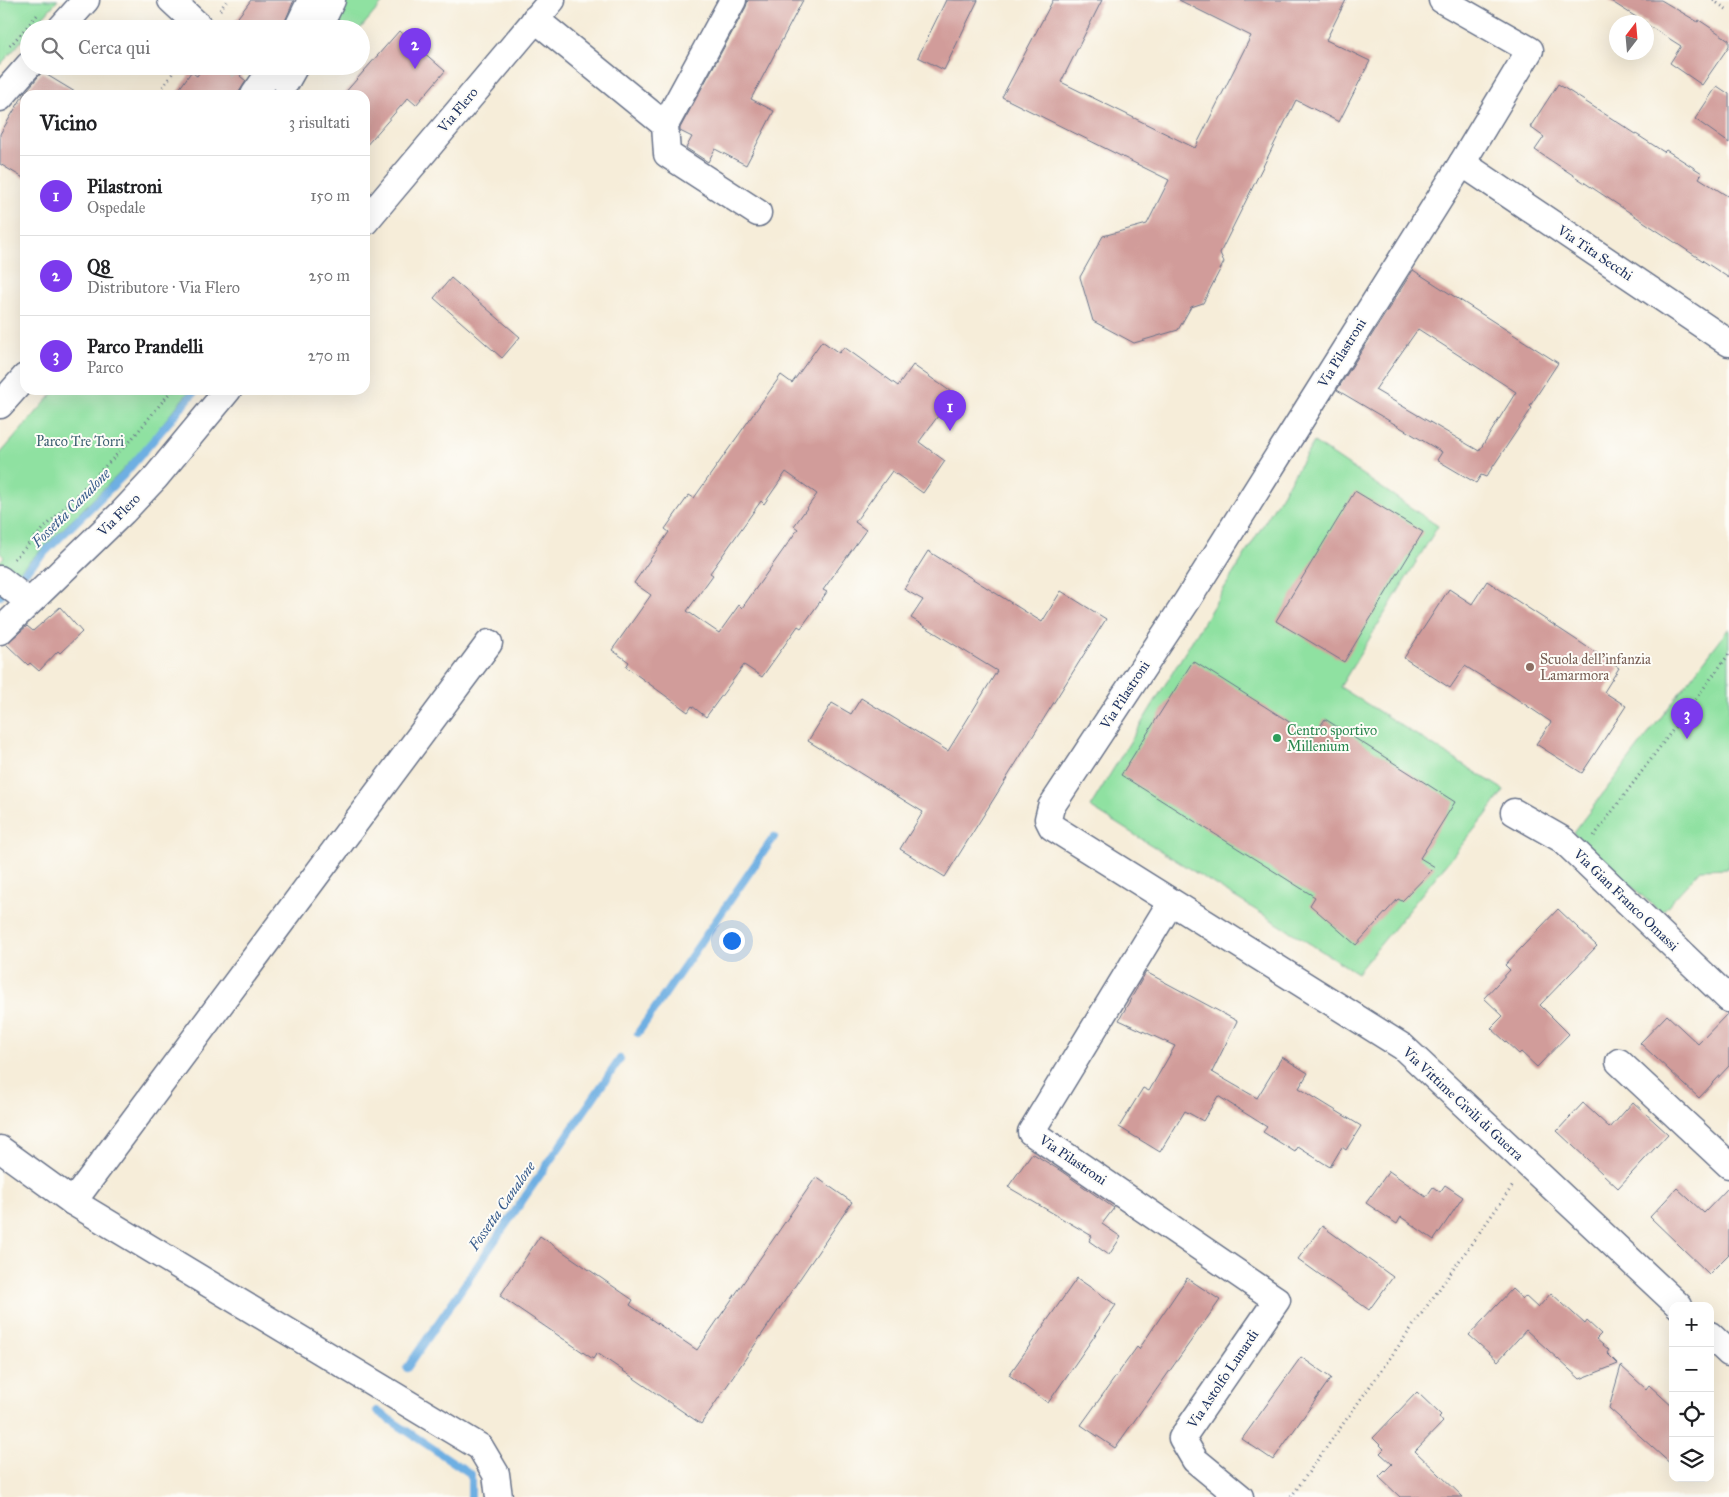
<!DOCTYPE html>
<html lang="it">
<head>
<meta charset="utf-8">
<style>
  body { margin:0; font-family:"IM FELL Great Primer",serif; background:#f6f6f6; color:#202124 }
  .controls { position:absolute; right:15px; bottom:15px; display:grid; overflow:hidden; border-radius:10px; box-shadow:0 5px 20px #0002 }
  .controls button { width:45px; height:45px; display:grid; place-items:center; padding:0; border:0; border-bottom:1px solid #e0e0e0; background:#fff; color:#202124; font:25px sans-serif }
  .compass { position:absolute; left:1609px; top:15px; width:45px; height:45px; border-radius:50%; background:#fff; box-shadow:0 5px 20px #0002; rotate:16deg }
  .you { position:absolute; left:731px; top:940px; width:18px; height:18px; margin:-12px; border:4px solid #fff; border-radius:50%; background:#1a73e8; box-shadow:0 0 0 8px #1a73e833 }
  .badge { display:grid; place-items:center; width:32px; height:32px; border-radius:50%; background:#7c3aed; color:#fff; font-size:16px; font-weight:700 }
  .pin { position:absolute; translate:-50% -41px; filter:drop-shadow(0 1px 2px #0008) }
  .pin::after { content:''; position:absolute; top:26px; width:18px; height:15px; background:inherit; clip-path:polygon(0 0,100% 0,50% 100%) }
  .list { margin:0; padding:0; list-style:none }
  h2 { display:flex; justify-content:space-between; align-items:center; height:65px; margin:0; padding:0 20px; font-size:21px }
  h2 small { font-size:16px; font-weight:400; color:#757577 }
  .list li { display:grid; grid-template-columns:32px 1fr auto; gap:15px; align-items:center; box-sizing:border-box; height:80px; padding:0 20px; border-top:1px solid #e0e0e0 }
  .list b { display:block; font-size:19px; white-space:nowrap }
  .list p { margin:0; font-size:16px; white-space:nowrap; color:#757577 }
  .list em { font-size:16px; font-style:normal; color:#757577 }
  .icon { flex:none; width:28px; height:28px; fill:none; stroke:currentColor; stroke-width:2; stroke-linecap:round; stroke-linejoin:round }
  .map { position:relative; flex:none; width:1729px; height:1497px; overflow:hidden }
  .search { position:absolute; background:#fff; box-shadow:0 5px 20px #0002; left:20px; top:20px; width:350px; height:55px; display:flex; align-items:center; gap:12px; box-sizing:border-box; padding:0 18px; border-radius:28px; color:#757577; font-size:19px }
  .panel { position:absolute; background:#fff; box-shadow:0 5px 20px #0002; left:20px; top:90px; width:350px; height:305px; border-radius:15px }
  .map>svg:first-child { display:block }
  .green { fill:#8fe1a1; stroke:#558880 }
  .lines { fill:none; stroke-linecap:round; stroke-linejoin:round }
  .stream { stroke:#6eafe2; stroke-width:8 }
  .building { fill:#d19c9a; fill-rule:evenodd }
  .minor-tunnel { stroke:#cac7c0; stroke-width:26; stroke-dasharray:26 13; stroke-linecap:butt }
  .minor-casing { stroke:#687289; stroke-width:29 }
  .path { stroke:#687289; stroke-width:3; stroke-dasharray:1 4; stroke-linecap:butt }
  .minor { stroke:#fff; stroke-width:26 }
  .education-dot { fill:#8d6e63; stroke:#fdfcf7; stroke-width:2 }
  .leisure-dot { fill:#2e9e5b; stroke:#fdfcf7; stroke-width:2 }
  .labels { text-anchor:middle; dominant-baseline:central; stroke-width:4; stroke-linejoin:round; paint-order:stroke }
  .street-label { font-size:14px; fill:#1b2f5e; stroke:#fdfcf7 }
  .park-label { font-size:14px; fill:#385c6f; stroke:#fdfcf7 }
  .education-label { font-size:14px; fill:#785e54; stroke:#fdfcf7; text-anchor:start }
  .leisure-label { font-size:14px; fill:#27864d; stroke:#fdfcf7; text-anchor:start }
  .water-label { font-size:15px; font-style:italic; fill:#385c8c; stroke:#fdfcf7 }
</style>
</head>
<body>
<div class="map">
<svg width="1729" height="1497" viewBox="0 0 1729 1497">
  <rect width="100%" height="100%" fill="#fdfcf7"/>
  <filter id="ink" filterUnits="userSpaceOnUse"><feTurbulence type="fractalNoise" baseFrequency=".02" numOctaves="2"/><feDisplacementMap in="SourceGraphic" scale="10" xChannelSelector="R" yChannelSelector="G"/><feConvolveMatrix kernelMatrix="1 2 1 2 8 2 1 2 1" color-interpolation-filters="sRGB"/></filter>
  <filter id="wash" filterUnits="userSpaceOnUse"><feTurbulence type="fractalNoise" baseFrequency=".0096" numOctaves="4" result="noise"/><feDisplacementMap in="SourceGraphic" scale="20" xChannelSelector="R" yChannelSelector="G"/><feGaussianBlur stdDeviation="1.12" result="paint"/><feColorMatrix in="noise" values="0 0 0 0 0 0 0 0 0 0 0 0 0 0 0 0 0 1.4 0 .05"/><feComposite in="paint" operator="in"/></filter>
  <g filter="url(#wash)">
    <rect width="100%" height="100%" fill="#f6edd9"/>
    <g class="green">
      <polygon points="0,0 58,0 32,29 29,29 29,33 0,65"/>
      <polygon points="341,0 385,0 360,29 335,29"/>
      <polygon points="56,390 190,390 142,449 119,474 0,590 0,561 4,557 0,553 0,454"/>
      <polygon points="1314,442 1438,526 1340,687 1504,790 1487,814 1357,973 1090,807"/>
      <polygon points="1729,628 1729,868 1701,869 1661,913 1573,833"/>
    </g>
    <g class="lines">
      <g class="stream">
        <polyline points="0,596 123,476 196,390"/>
        <polyline points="638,1033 774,837"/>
        <polyline points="407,1368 620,1059"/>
        <polyline points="377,1411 471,1474 471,1497"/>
      </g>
    </g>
    <g id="blocks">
      <g class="building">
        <polygon points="251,0 294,0 283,26 278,29 229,29"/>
        <polygon points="748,0 803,0 751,99 774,111 746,165 715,149 708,162 686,148 692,137 680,131 680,128 746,7"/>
        <polygon points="946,0 978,0 944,70 918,57"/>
        <polygon points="1053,0 1102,0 1061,82 1195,148 1251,36 1179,0 1346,0 1326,40 1370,61 1339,122 1296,100 1220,253 1224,262 1203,303 1191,307 1178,330 1134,343 1093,321 1080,277 1103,236 1147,224 1169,180 1002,97"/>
        <polygon points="1609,0 1661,0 1698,22 1699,20 1729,40 1729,46 1702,85 1670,63 1681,46 1646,24 1646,22 1644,22"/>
        <polygon points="399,31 445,71 416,105 408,98 365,147 365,95 343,95"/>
        <polygon points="204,66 248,66 240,76 246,81 237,95 175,95 191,72 197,76"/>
        <polygon points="42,72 80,95 25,95 25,179 0,164 0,134 24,94"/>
        <polygon points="1558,84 1664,152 1666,150 1702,173 1699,178 1729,197 1729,278 1535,150 1544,137 1530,127"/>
        <polygon points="1717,86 1729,94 1729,143 1695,119"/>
        <path d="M1413 270 1558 363 1530 406 1532 408 1486 477 1481 475 1476 483 1437 460 1442 452 1337 390ZM1418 329 1516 392 1479 451 1375 390Z"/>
        <polygon points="451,278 520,337 502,358 434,298"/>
        <path d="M822 341 839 353 844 347 898 386 913 365 954 394 919 442 945 461 923 493 892 471 855 522 866 530 823 590 827 592 801 628 798 626 762 677 744 665 706 717 692 706 688 712 626 667 629 662 612 650 651 595 634 583 669 532 665 529 689 495 694 498 781 375 792 383ZM786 472 817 494 794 526 798 529 742 608 739 605 719 633 687 611 713 575 710 573 761 501 764 504Z"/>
        <polygon points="1355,491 1423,532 1344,662 1276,621"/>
        <polygon points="928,551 1042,622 1061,591 1106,619 945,877 900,849 923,812 808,741 832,703 851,714 861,698 948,751 997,671 911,618 923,600 904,589"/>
        <polygon points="1487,581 1619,668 1604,692 1626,706 1582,773 1536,744 1551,722 1508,693 1465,666 1450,688 1404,658 1449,589 1472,604"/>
        <polygon points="60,607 82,632 60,653 58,651 39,671 30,663 28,665 6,644 27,626 33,631"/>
        <polygon points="1193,661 1313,737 1325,719 1455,802 1420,858 1435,867 1402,901 1398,899 1356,945 1310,905 1315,897 1121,775"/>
        <polygon points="1558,909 1597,946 1540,1005 1569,1034 1537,1067 1521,1052 1519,1054 1491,1028 1503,1016 1484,998 1510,970 1505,965"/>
        <polygon points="1146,972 1237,1021 1212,1072 1257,1098 1282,1057 1308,1073 1299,1088 1361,1126 1346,1150 1342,1147 1330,1167 1298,1147 1295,1152 1263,1132 1267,1127 1218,1096 1203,1121 1185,1111 1160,1152 1119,1127 1143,1088 1149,1091 1175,1046 1119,1020"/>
        <polygon points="1727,1014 1729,1014 1729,1066 1699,1098 1640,1043 1667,1015 1698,1044"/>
        <polygon points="1633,1102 1668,1134 1618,1188 1557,1131 1583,1103 1610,1128"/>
        <polygon points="1032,1153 1061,1171 1114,1208 1102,1224 1121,1237 1109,1255 1089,1241 1092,1236 1008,1187"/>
        <polygon points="1389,1171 1426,1197 1433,1187 1440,1192 1445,1185 1463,1197 1434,1240 1401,1217 1397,1224 1366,1203"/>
        <polygon points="816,1177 852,1202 701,1424 597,1353 593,1359 500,1296 540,1236 633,1300 630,1305 697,1350"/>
        <polygon points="1729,1187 1729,1254 1709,1274 1650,1217 1677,1188 1704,1213"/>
        <polygon points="1322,1226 1393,1277 1369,1310 1298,1259"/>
        <polygon points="1077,1278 1116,1305 1048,1403 1009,1375"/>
        <polygon points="1187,1278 1220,1300 1115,1448 1081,1425 1137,1347 1139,1349"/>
        <polygon points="1512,1289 1523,1299 1525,1296 1538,1308 1551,1293 1585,1324 1587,1321 1601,1334 1596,1339 1609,1350 1607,1353 1618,1364 1580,1379 1526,1330 1498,1361 1469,1335"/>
        <polygon points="1301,1357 1331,1378 1273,1460 1242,1439"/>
        <polygon points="1621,1366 1646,1389 1649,1385 1673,1407 1673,1466 1609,1408"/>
        <polygon points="1417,1392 1441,1415 1439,1417 1443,1422 1415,1451 1463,1497 1400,1497 1379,1477 1392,1464 1380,1453 1384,1449 1373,1438"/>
      </g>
    </g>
  </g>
  <g filter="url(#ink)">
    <use href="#blocks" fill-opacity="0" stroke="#687289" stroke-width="1"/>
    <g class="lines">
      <polyline class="minor-tunnel" points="240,66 243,72"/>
      <g class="minor-casing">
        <g id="minor">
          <polyline points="171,0 202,29"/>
          <polyline points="1442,0 1530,50 1462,163 1187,601 1051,807 1048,819 1052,827 1403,1047 1679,1306"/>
          <polyline points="535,19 665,125 667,154 758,213"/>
          <polyline points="60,29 86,0"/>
          <polyline points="297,29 311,0"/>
          <polyline points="318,29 332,0"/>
          <polyline points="286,82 295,66"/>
          <polyline points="254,95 274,66"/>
          <polyline points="0,98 29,65"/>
          <polyline points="665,125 733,0"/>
          <polyline points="1462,163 1729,343"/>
          <polyline points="365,222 552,0"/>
          <polyline points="0,405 25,377"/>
          <polyline points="0,579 29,602"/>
          <polyline points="0,631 123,512 156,477 228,390"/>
          <polyline points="1514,812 1563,840 1729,999"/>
          <polyline points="1171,902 1031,1132 1277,1300 1182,1438 1195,1460 1240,1497"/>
          <polyline points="1619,1062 1729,1165"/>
          <polyline points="0,1149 73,1202 489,643"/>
          <polyline points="73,1202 480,1447 496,1474 499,1497"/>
          <polyline points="1710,1335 1729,1353"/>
        </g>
      </g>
      <g class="path">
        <polyline points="1713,0 1729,11"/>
        <polyline points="220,10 227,0"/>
        <polyline points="10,46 38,14"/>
        <polyline points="157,95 178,66"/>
        <polyline points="14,559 131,440 172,390"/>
        <polyline points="1594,836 1729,654"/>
        <polyline points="1291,1497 1514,1184"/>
      </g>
      <use href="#minor" class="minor"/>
    </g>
  </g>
  <circle class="education-dot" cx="1530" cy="667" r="5"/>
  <circle class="leisure-dot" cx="1277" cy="738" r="5"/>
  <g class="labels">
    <g class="street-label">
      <text transform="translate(458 110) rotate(-50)">Via Flero</text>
      <text transform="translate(1595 253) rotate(34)">Via Tita Secchi</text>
      <text transform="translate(1342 353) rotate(-58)">Via Pilastroni</text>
      <text transform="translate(119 515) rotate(-45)">Via Flero</text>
      <text transform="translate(1125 695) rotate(-57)">Via Pilastroni</text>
      <text transform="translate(1626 900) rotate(44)">Via Gian Franco Omassi</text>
      <text transform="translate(1463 1104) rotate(43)">Via Vittime Civili di Guerra</text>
      <text transform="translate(1073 1160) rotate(34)">Via Pilastroni</text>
      <text transform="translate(1223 1379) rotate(-56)">Via Astolfo Lunardi</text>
    </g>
    <g class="park-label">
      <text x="80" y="441">Parco Tre Torri</text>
    </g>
    <g class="education-label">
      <text x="1540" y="659">Scuola dell'infanzia<tspan x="1540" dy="16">Lamarmora</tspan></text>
    </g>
    <g class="leisure-label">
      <text x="1287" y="730">Centro sportivo<tspan x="1287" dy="16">Millenium</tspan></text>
    </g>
    <g class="water-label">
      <text transform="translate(71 508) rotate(-45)">Fossetta Canalone</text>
      <text transform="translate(502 1206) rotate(-55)">Fossetta Canalone</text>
    </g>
  </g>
</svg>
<div class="controls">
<button>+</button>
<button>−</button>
<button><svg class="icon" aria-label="locate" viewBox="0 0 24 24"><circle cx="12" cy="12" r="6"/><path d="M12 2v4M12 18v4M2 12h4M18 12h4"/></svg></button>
<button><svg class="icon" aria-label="layers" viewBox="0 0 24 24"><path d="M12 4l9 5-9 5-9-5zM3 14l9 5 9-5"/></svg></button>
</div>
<svg class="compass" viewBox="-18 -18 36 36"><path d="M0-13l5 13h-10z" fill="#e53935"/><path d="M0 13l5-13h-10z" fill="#757577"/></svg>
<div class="you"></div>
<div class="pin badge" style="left:950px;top:431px">1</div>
<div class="pin badge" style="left:415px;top:69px">2</div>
<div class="pin badge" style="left:1687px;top:739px">3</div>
<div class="search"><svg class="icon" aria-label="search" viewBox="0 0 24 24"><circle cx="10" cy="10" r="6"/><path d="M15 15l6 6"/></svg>Cerca qui</div>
<section class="panel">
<h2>Vicino<small>3 risultati</small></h2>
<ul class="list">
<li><span class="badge">1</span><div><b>Pilastroni</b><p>Ospedale</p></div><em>150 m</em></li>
<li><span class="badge">2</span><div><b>Q8</b><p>Distributore · Via Flero</p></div><em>250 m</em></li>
<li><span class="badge">3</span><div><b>Parco Prandelli</b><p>Parco</p></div><em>270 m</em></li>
</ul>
</section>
</div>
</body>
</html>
